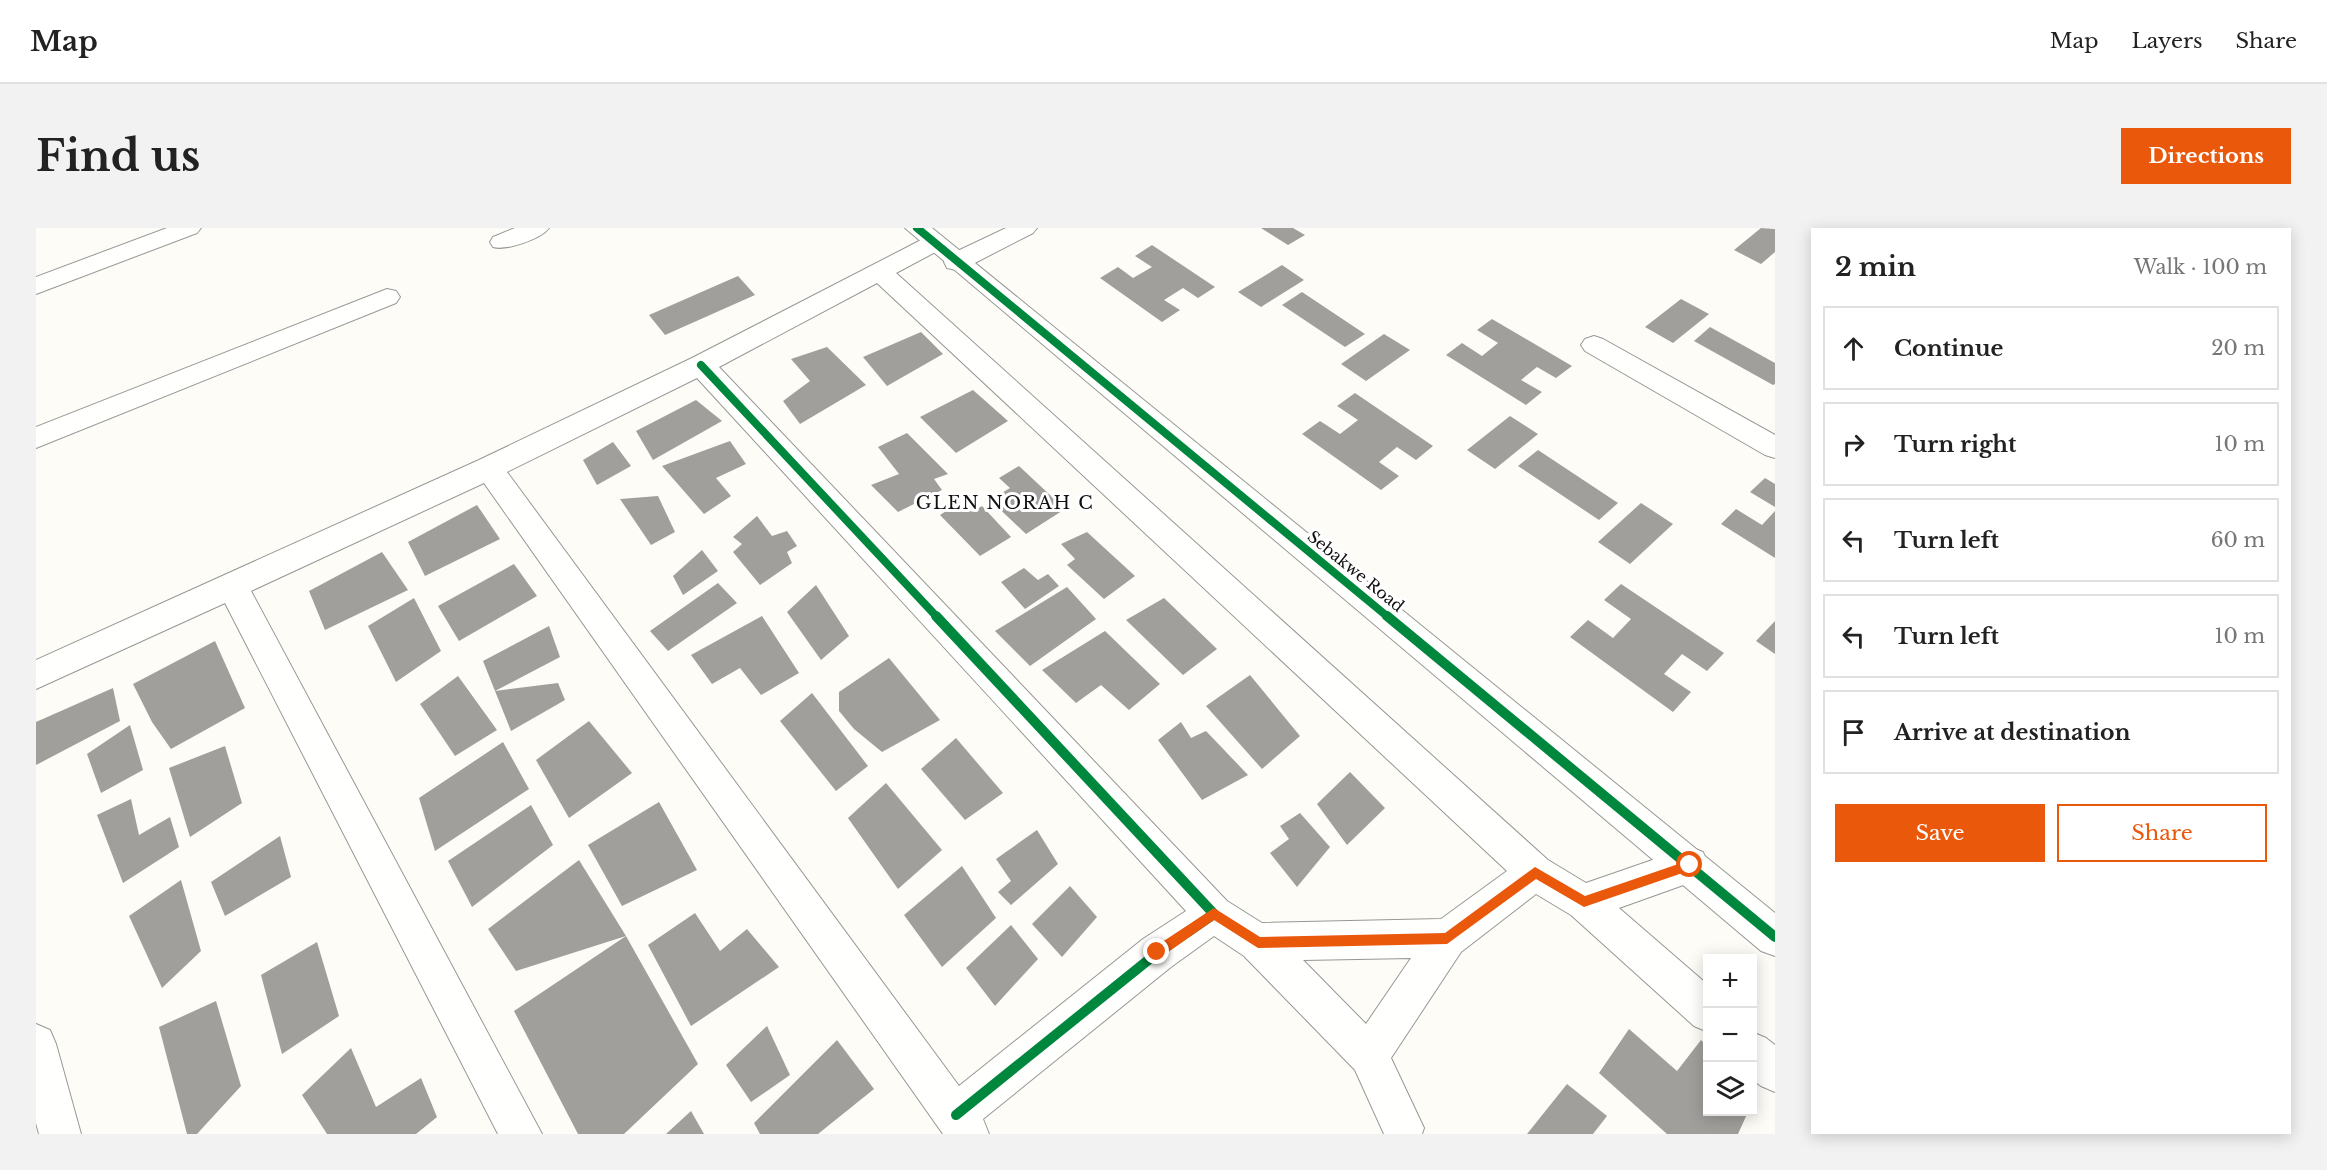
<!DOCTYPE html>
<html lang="en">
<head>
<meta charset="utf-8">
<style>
  body { margin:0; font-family:"Libre Baskerville",serif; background:#f2f2f2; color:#222 }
  .controls { position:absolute; right:18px; bottom:18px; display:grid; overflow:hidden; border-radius:0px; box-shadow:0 3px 15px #0003 }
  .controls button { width:54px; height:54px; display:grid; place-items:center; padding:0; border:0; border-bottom:2px solid #e0e0e0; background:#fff; color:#222; font:30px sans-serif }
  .stop { position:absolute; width:18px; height:18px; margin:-14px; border:4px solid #ea580c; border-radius:50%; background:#fff }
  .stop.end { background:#ea580c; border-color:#fff; box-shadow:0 2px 6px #0008 }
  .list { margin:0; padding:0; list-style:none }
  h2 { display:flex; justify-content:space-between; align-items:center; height:78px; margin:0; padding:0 24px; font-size:26px }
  h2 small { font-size:20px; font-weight:400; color:#767676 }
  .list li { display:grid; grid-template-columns:39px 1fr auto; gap:18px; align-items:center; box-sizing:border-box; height:84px; margin:0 12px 12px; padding:0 12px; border:2px solid #e0e0e0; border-radius:0px }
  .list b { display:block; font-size:22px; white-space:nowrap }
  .list em { font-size:20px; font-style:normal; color:#767676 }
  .actions { display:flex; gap:12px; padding:18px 24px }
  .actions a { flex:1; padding:14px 0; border:2px solid #ea580c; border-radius:0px; text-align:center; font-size:21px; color:#ea580c }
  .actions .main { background:#ea580c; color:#fff }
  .icon { flex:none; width:33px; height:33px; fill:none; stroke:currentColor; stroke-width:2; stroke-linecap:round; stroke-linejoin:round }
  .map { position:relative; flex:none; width:1739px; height:906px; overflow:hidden; border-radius:0px }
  header { display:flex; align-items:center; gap:36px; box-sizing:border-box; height:84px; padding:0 30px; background:#fff; border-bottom:2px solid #e0e0e0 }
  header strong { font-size:28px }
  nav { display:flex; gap:33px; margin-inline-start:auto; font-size:21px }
  .intro { display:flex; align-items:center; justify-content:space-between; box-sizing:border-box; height:144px; padding:0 36px }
  h1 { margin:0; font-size:42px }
  .button { padding:15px 27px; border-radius:0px; background:#ea580c; color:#fff; font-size:21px; font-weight:700 }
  main { display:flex; gap:36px; padding:0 36px }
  aside { flex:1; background:#fff; border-radius:0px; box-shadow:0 3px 15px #0003 }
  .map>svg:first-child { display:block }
  .building { fill:#a19f9c }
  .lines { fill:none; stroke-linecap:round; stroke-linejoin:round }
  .minor-casing { stroke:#979795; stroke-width:2 }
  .tertiary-casing { stroke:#979795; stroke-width:2 }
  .minor { fill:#fffffe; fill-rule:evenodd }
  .tertiary { fill:#fffffe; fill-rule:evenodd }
  .cycleway-far1-casing { stroke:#fff; stroke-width:10 }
  .cycleway-casing { stroke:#fff; stroke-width:14 }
  .cycleway-far1 { stroke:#00873e; stroke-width:8 }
  .cycleway { stroke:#00873e; stroke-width:10 }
  .route { fill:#ea580c }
  .labels { text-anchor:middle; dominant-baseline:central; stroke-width:6; stroke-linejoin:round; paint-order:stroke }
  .street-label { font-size:16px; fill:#111; stroke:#fff }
  .neighbourhood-label { font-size:18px; letter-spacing:1.5px; fill:#111; stroke:#fff }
</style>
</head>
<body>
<header>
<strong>Map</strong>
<nav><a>Map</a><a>Layers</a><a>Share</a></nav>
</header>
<div class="intro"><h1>Find us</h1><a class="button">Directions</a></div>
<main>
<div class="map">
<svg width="1739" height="906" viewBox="0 0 1739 906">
  <rect width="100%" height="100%" fill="#fdfcf7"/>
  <g class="building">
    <polygon points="1225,0 1257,0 1269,7 1252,17"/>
    <polygon points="1725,0 1739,1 1739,24 1725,36 1698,22"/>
    <polygon points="1116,17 1179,59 1162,70 1147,60 1128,72 1144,82 1126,94 1064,50 1082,39 1097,50 1116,39 1099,28"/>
    <polygon points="1246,37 1268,52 1225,79 1202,64"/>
    <polygon points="702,48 719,67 629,107 613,87"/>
    <polygon points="1266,64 1329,106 1309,119 1246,77"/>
    <polygon points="1645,71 1673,86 1637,115 1609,99"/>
    <polygon points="1456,91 1536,138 1520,150 1501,139 1485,152 1506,164 1490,177 1410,127 1426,115 1446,128 1462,115 1441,102"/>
    <polygon points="1674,99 1739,135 1739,156 1737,157 1658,113"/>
    <polygon points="885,104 907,126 851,158 827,129"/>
    <polygon points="1348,106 1374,122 1330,153 1305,136"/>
    <polygon points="791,119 830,157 764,196 747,173 774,153 755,131"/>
    <polygon points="937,162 972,193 920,225 884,189"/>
    <polygon points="1319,165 1397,218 1380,232 1361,219 1343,234 1363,248 1345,262 1266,206 1284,193 1304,206 1322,192 1301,178"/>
    <polygon points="660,172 686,193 617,232 600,203"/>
    <polygon points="1474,188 1502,206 1459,241 1431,222"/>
    <polygon points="871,205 912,246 898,251 906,262 862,284 835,257 863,246 842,219"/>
    <polygon points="694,213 710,236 680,250 695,268 668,286 626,238"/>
    <polygon points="577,214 595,238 561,257 547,232"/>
    <polygon points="1502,222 1582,275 1563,292 1482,238"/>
    <polygon points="983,238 1029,281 990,306 954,272 974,260 963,250"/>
    <polygon points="1729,250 1739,256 1739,279 1714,264"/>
    <polygon points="622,268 639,304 615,317 584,271"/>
    <polygon points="924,274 936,284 946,278 975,309 944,328 904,287"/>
    <polygon points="1605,275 1637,296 1594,336 1562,314"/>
    <polygon points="441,277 464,311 389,348 372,314"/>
    <polygon points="1700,281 1726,297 1739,283 1739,330 1685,296"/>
    <polygon points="721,288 736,308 751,303 761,318 751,324 756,335 724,357 697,324 706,316 697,309"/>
    <polygon points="1051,304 1099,348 1068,371 1031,337 1039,331 1025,316"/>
    <polygon points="666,322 682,343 647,367 637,348"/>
    <polygon points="346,324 372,362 289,402 273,363"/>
    <polygon points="478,336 501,368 423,413 402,378"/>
    <polygon points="988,340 1002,352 1012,346 1023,358 989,381 965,354"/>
    <polygon points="682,355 701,375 632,423 614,403"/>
    <polygon points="1585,356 1688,425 1671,443 1646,426 1628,446 1655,464 1637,484 1534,409 1552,392 1577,410 1595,391 1568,372"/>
    <polygon points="780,357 813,408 785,432 751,384"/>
    <polygon points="1031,359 1060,391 994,438 959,403"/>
    <polygon points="378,370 405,423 360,454 332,398"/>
    <polygon points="1128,370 1181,421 1147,447 1090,392"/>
    <polygon points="726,388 763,445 725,467 704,440 676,456 655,427"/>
    <polygon points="1739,393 1739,426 1720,413"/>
    <polygon points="513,398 524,429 459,463 447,433"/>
    <polygon points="1069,403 1124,456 1093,482 1065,457 1040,475 1006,442"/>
    <polygon points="179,413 209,480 135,521 116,494 97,456"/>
    <polygon points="853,430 904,492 846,524 818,501 803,483 803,464"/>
    <polygon points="1214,447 1264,508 1226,541 1170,478"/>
    <polygon points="422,448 461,502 419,528 384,476"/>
    <polygon points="522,455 529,472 475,503 459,463"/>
    <polygon points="77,460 84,493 0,537 0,494"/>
    <polygon points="776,465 832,538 800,563 744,493"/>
    <polygon points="553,493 596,545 533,590 500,532"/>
    <polygon points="1145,494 1155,510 1170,503 1212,547 1166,572 1122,512"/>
    <polygon points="94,497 107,542 65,565 51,526"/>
    <polygon points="920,510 967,565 929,592 885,541"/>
    <polygon points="467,514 493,561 399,623 383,570"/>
    <polygon points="189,518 206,575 154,609 133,540"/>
    <polygon points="1314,544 1349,580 1311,617 1281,576"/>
    <polygon points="850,555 906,622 862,661 812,590"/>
    <polygon points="95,571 103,607 134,589 143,619 87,655 61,587"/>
    <polygon points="623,574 661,642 586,678 552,617"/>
    <polygon points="495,577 517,617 436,679 412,633"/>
    <polygon points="1264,585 1294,619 1261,659 1234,625 1253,611 1244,598"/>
    <polygon points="1001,602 1022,636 975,677 962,664 975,653 960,631"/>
    <polygon points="244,608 255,649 189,688 175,654"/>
    <polygon points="543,632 590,708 480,743 452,701"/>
    <polygon points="926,638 960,690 906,739 868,687"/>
    <polygon points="145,652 165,723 126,760 93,688"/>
    <polygon points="1034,658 1061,689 1026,729 996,696"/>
    <polygon points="659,685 684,723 711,701 743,739 655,798 612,717"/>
    <polygon points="975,697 1002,731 959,778 930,740"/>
    <polygon points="590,708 662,836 588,906 542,906 478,783"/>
    <polygon points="281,714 303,788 246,826 225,747"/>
    <polygon points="180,773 205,858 161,906 151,906 123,799"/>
    <polygon points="731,798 754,847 715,874 690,837"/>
    <polygon points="1593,801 1641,843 1665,812 1671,818 1671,884 1712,884 1702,906 1631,906 1563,845"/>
    <polygon points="801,812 838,861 782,906 724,906 718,895"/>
    <polygon points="315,820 340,879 385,850 401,889 380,906 291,906 266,867"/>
    <polygon points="1531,856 1571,888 1557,906 1491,906"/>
    <polygon points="655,883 668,906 630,906"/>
  </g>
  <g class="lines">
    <g class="minor-casing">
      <g id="minor">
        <polygon points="131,0 165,0 161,5 0,66 0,49"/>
        <path d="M479 0H513C505 11 470 23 457 19L454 14 457 9Z"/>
        <polygon points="970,0 1001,0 997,5 929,40 920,42 911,40 908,34 911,28"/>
        <path d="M898 7 907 10 910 15 907 20 860 45 1512 632 1550 655 1654 619 1667 624 1672 637 1667 650 1583 680 1672 757V804L1658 798 1535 687 1500 666 1425 724 1355 830 1388 900 1386 906H1348L1319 842 1208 728 1178 708 1135 739 947 891 953 906H907L448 255 215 363 506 906H462L189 375 0 461V432L443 232 656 130 889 10ZM841 55 1471 643 1405 691 1226 695 1191 673 683 139ZM661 150 1150 683 1107 711 923 858 471 244ZM1375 730 1330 796 1267 732Z"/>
        <polygon points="351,61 360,63 364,69 360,75 0,220 0,199"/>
        <polygon points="1558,108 1567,111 1739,207 1739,230 1729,227 1549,123 1545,117 1549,111"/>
        <polygon points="0,796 14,802 20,816 45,906 3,906 0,895"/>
        <polygon points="1716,804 1730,810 1739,817 1739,864 1725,858 1716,851"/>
      </g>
    </g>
    <g class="tertiary-casing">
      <polygon id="tertiary" points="869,0 896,0 1739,685 1739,728 1725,723"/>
    </g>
    <use href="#minor" class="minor"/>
    <use href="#tertiary" class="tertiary"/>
    <g class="cycleway-far1-casing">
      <g id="cycleway-far1">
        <polyline points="881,0 1352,389"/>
        <polyline points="665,137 901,389"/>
      </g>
    </g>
    <g class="cycleway-casing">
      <g id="cycleway">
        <polyline points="900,388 1178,686 1121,725 920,887"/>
        <polyline points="1351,388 1739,709"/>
      </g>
    </g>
    <use href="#cycleway-far1" class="cycleway-far1"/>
    <use href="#cycleway" class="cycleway"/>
  </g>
  <polygon class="route" points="1654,632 1660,637 1658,641 1548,679 1500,651 1411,716 1222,720 1178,692 1125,729 1121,730 1115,724 1117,720 1178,680 1224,709 1409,705 1499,639 1549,668"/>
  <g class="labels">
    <g class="street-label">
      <text transform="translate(1320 343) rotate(39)">Sebakwe Road</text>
    </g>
    <g class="neighbourhood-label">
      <text x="969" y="275">GLEN NORAH C</text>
    </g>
  </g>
</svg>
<div class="controls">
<button>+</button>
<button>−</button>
<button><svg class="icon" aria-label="layers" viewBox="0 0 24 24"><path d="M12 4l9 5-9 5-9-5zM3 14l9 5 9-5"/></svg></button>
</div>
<div class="stop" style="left:1654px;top:637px"></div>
<div class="stop end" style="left:1121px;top:724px"></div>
</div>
<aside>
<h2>2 min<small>Walk · 100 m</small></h2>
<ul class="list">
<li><svg class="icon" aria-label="ahead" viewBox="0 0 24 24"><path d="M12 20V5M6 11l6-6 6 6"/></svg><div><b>Continue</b></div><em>20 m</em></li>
<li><svg class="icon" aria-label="right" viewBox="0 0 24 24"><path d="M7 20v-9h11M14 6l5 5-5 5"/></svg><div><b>Turn right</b></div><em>10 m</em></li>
<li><svg class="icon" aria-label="left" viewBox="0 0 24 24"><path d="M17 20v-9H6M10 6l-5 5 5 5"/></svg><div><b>Turn left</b></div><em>60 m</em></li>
<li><svg class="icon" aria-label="left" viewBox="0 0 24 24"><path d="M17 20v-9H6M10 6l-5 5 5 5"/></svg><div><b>Turn left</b></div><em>10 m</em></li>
<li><svg class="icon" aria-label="arrive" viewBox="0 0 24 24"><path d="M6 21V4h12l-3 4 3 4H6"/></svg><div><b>Arrive at destination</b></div></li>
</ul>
<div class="actions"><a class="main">Save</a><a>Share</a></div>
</aside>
</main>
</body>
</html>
